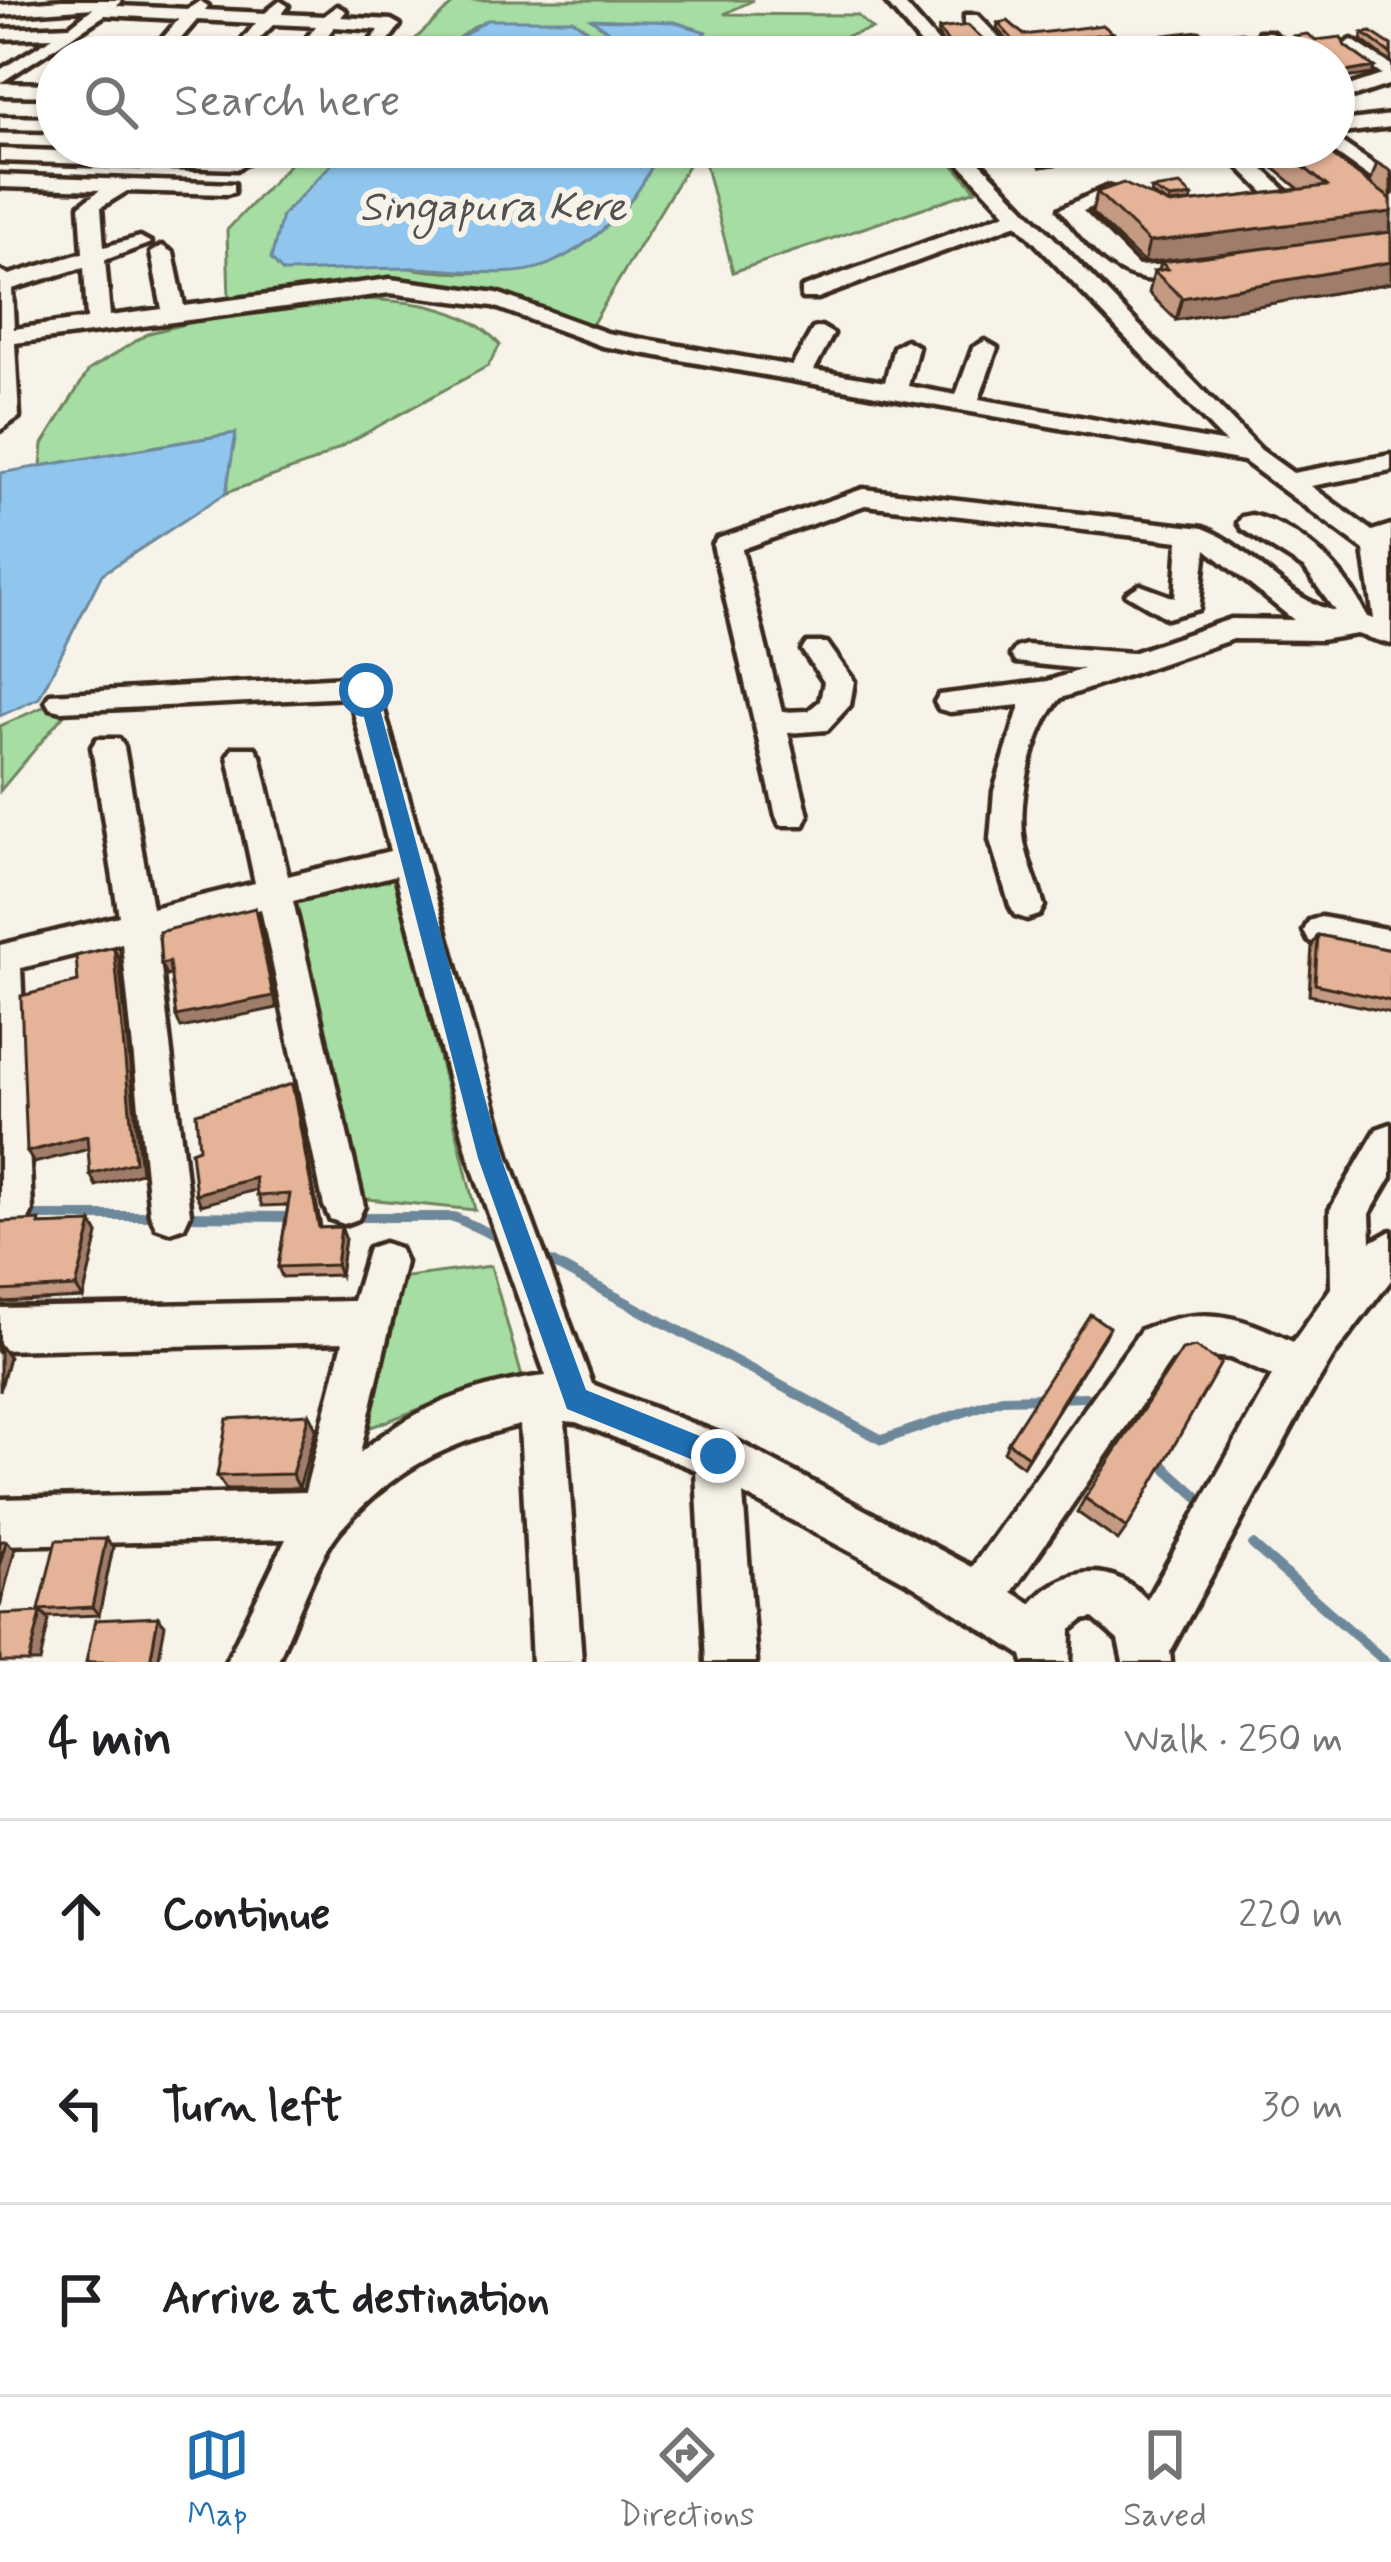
<!DOCTYPE html>
<html lang="en">
<head>
<meta charset="utf-8">
<style>
  body { margin:0; font-family:Mynerve,sans-serif; background:#f2f2f2; color:#202124 }
  .stop { position:absolute; width:36px; height:36px; margin:-27px; border:9px solid #1f6fb2; border-radius:50%; background:#fff }
  .stop.end { background:#1f6fb2; border-color:#fff; box-shadow:0 3px 12px #0008 }
  .list { margin:0; padding:0; list-style:none }
  h2 { display:flex; justify-content:space-between; align-items:center; height:156px; margin:0; padding:0 48px; font-size:51px }
  h2 small { font-size:39px; font-weight:400; color:#757577 }
  .list li { display:grid; grid-template-columns:78px 1fr auto; gap:36px; align-items:center; box-sizing:border-box; height:192px; padding:0 48px; border-top:3px solid #e0e0e0 }
  .list b { display:block; font-size:45px; white-space:nowrap }
  .list em { font-size:39px; font-style:normal; color:#757577 }
  .icon { flex:none; width:66px; height:66px; fill:none; stroke:currentColor; stroke-width:2; stroke-linecap:round; stroke-linejoin:round }
  .map { position:relative; flex:none; width:1391px; height:1662px; overflow:hidden }
  .search { position:absolute; background:#fff; box-shadow:0 3px 9px #0004; left:36px; right:36px; top:36px; height:132px; display:flex; align-items:center; gap:30px; box-sizing:border-box; padding:0 42px; border-radius:66px; color:#757577; font-size:45px }
  .sheet { height:732px; background:#fff }
  nav { display:flex; justify-content:space-around; align-items:center; box-sizing:border-box; height:168px; border-top:3px solid #e0e0e0; background:#fff; font-size:33px; color:#757577 }
  nav a { display:grid; justify-items:center; gap:6px }
  nav .on { color:#1f6fb2 }
  .map>svg:first-child { display:block }
  .green { fill:#a5dda2; stroke:#708460; stroke-width:3 }
  .water { fill:#90c6ee; stroke:#6e889b; stroke-width:3 }
  .lines { fill:none; stroke-linecap:round; stroke-linejoin:round }
  .stream { stroke:#6e889b; stroke-width:10 }
  .minor-casing { stroke:#3b2a1e; stroke-width:9 }
  .minor { fill:#f7f3e8; fill-rule:evenodd }
  .wall { fill:#c59a82; stroke:#3b2a1e; stroke-width:3 }
  .shaded-wall { fill:#a07d6a; stroke:#3b2a1e; stroke-width:3 }
  .building { fill:#e5b397; stroke:#3b2a1e; stroke-width:3 }
  .route { fill:#1f6fb2 }
  .labels { text-anchor:middle; dominant-baseline:central; stroke-width:12; stroke-linejoin:round; paint-order:stroke }
  .far-water-label { font-size:42px; font-style:italic; fill:#505152; stroke:#f7f3e8 }
</style>
</head>
<body>
<div class="map">
<svg width="1391" height="1662" viewBox="0 0 1391 1662">
  <rect width="100%" height="100%" fill="#f7f3e8"/>
  <filter id="ink" filterUnits="userSpaceOnUse"><feTurbulence type="fractalNoise" baseFrequency=".00833" numOctaves="2"/><feDisplacementMap in="SourceGraphic" scale="24" xChannelSelector="R" yChannelSelector="G"/><feConvolveMatrix kernelMatrix="1 2 1 2 8 2 1 2 1" color-interpolation-filters="sRGB"/></filter>
  <g filter="url(#ink)">
    <g class="green">
      <polygon points="457,0 754,0 724,14 857,15 872,29 773,57 627,57 573,20 477,25 431,57 396,57"/>
      <path d="M306 147H348L282 216C322 233 368 259 410 268 441 274 520 276 548 264 598 243 643 198 659 147H699L590 328 393 283 229 301 227 230Z"/>
      <polygon points="701,147 937,147 976,190 733,272"/>
      <path d="M352 299C403 300 466 304 500 345L488 366 313 462 226 493 235 433 41 466 43 444 89 370 149 333 228 313Z"/>
      <polygon points="43,707 68,710 0,791 0,726"/>
      <polygon points="396,875 475,1210 358,1198 287,905"/>
      <polygon points="491,1266 524,1384 438,1402 361,1431 391,1279"/>
    </g>
    <g class="water">
      <path d="M591 19 675 22 706 32C662 79 633 48 591 19Z"/>
      <polygon points="487,20 573,20 627,57 431,57"/>
      <path d="M348 147H659C643 198 599 242 549 264 510 281 454 268 412 268 369 268 326 271 283 272L271 259 282 216Z"/>
      <polygon points="236,433 226,493 102,574 39,698 0,716 0,473"/>
    </g>
    <g class="lines">
      <g class="stream">
        <polyline points="24,1216 159,1216"/>
        <polyline points="180,1216 291,1217"/>
        <polyline points="354,1217 454,1217 493,1235"/>
        <polyline points="551,1262 882,1440 1002,1399 1042,1398"/>
        <polyline points="1057,1398 1085,1397"/>
        <polyline points="1159,1462 1198,1497"/>
        <polyline points="1253,1545 1386,1662"/>
      </g>
      <g class="minor-casing">
        <g id="minor">
          <polygon points="61,0 121,0 117,6 188,9 200,1 208,6 205,10 265,13 280,1 288,6 282,14 324,16 337,6 346,11 341,17 391,20 400,25 377,56 362,52 379,30 334,27 311,57 293,57 316,26 274,24 243,55 234,50 256,23 197,20 172,49 190,57 162,57 152,51 179,19 105,15 0,83 57,84 57,96 0,95 0,70 53,37 0,39 0,29 70,26 93,8 0,15 0,5"/>
          <polygon points="884,0 901,0 951,57 932,57"/>
          <polygon points="965,15 977,15 1018,57 999,57 965,23"/>
          <polygon points="1259,32 1271,32 1305,57 1284,57 1259,40"/>
          <polygon points="1199,34 1234,57 1213,57 1196,45 1093,57 1039,57 1048,52"/>
          <polygon points="1352,40 1391,65 1391,84 1334,103 1334,91 1382,75 1346,49 1343,45"/>
          <polygon points="1391,115 1391,127 1334,134 1334,122"/>
          <polygon points="0,117 57,118 57,130 0,129"/>
          <polygon points="1334,137 1391,176 1391,192 1327,147 1334,147"/>
          <path d="M944 147H965L1261 450 1293 473 1391 455V471L1311 486 1372 531 1391 525V644L1357 634 1320 640 1233 639 1061 698C1033 728 1017 801 1024 842 1028 864 1038 885 1044 906L1039 915 1027 919 1015 915 1010 906 990 840 994 791 1020 705 950 712 939 709 935 702 939 695 1048 681 1083 669 1016 662 1011 655 1016 648 1026 645 1132 653 1231 619 1294 620 1206 549 1199 609 1167 618 1126 594 1140 585 1175 598 1179 541 865 505 742 549 782 712 808 711 820 701 824 682 802 650 807 643H827L854 681 850 705 827 730 788 733 808 816 804 825H780L776 816 713 545 717 539 863 489 1203 528C1251 547 1285 600 1335 611L1305 569 1242 529 1238 523 1242 517 1252 515C1304 528 1345 570 1367 617L1374 619 1364 550 1244 461 602 346 493 306 390 293 15 343 19 417 0 430V271L9 275 83 253 80 205 100 190 0 187V175L234 184V192L227 194 127 191 101 207 104 247 140 237 151 243 105 260 110 316 162 309 151 253 162 246 173 253 184 306 390 279 497 293 607 333 792 366 813 329 821 327 833 334 814 370 885 382 894 347 906 340 918 347 908 386 956 395 973 348 985 341 997 348 979 399 1226 443 1017 224 818 298H802V288L1006 213ZM84 267 87 319 14 329 12 289Z"/>
          <polygon points="1227,147 1247,147 1247,153 1289,194 1289,202 1242,212 1242,204 1268,196 1230,158"/>
          <polygon points="0,149 237,157 247,163 237,169 0,161"/>
          <path d="M1107 187 1148 198 1138 204 1109 200 1083 211 1138 266 1193 263 1204 270 1201 275C1125 292 1105 266 1060 209Z"/>
          <path d="M362 676 377 686 509 1158 592 1384 734 1440 972 1567 1141 1330C1204 1305 1234 1314 1293 1342L1331 1288 1330 1210 1377 1129 1391 1124V1177L1370 1213 1371 1242 1391 1231V1280L1334 1355 1304 1405 1170 1652 1171 1662H1123L1118 1640 1093 1618 1083 1620 1071 1630 1070 1662H1024L1022 1655 914 1586 743 1494 756 1662H706L696 1470 576 1422 565 1421 582 1662H532L520 1425C444 1444 394 1469 341 1529 318 1555 293 1628 277 1662H226L286 1539 0 1545V1499L305 1492 343 1342 0 1350V1308L353 1301 369 1248 384 1243 399 1248 405 1262 360 1453C411 1409 478 1383 546 1376L469 1158 396 875 293 901 364 1206 358 1219 344 1224 330 1219 324 1206 261 909 157 934 190 1214 184 1227 170 1232 156 1227 150 1214 122 943 21 968 32 1211 26 1224 12 1229 0 1225V945L119 916 92 747 97 739H119L124 747 152 908 255 883 228 756 233 748H255L260 756 288 876 390 851 350 697 61 711 50 708 46 701 50 694ZM1197 1355 1230 1358 1272 1376 1147 1600C1113 1560 1062 1567 1031 1604L1012 1592 1171 1361Z"/>
          <polygon points="1321,917 1391,930 1391,958 1309,941 1304,931 1309,921"/>
        </g>
      </g>
      <use href="#minor" class="minor"/>
    </g>
    <g class="wall">
      <polygon points="998,23 1024,35 1113,33 1112,40 1047,48 1039,53 1040,55 1236,55 1236,53 1218,41 1220,35 1283,54 1307,55 1307,53 1292,42 1294,36 1345,46 1372,74 1334,57 952,57 938,35 939,29 1000,55 1018,52 997,29"/>
      <polygon points="1363,33 1391,45 1391,63 1361,40"/>
      <polygon points="1023,147 1118,147 1119,156 1041,167"/>
      <polygon points="1260,147 1321,147 1370,183 1377,163 1391,171 1391,283 1176,320 1149,293 1154,271 1159,270 1161,262 1330,240 1144,263 1092,213 1097,192 1170,205 1299,189 1258,155"/>
      <polygon points="1152,189 1192,196 1191,202 1169,204 1151,194"/>
      <polygon points="1318,935 1391,950 1391,1013 1309,995 1312,946"/>
      <polygon points="292,1084 296,1096 321,1228 341,1227 345,1238 340,1275 282,1277 278,1267 288,1205 262,1206 256,1189 201,1205 196,1194 199,1148"/>
      <polygon points="0,1222 43,1225 92,1223 98,1234 83,1298 0,1302"/>
      <polygon points="1104,1337 1023,1466 1004,1452 1008,1442"/>
      <polygon points="309,1414 316,1428 299,1488 226,1489 217,1476"/>
      <polygon points="1085,1498 1127,1528 1118,1541 1077,1512"/>
      <polygon points="106,1539 113,1547 99,1615 48,1617 39,1610"/>
    </g>
    <g class="shaded-wall">
      <polygon points="1113,33 1112,40 1047,48 1035,56 1036,50 1049,41"/>
      <polygon points="1374,67 1372,74 1334,80 1334,74"/>
      <polygon points="1121,149 1119,156 1041,167 1043,160"/>
      <polygon points="1192,196 1191,202 1169,204 1170,199"/>
      <polygon points="1391,212 1390,233 1144,263 1149,242"/>
      <polygon points="1391,262 1391,283 1176,320 1182,298"/>
      <polygon points="255,908 277,1008 181,1028 176,1016"/>
      <polygon points="114,947 119,959 141,1173 96,1186 90,1174"/>
      <polygon points="169,962 174,974 166,976 161,964"/>
      <polygon points="292,1084 296,1096 323,1238 319,1228"/>
      <polygon points="87,1136 93,1148 34,1163 27,1152"/>
      <polygon points="255,1178 259,1189 201,1205 196,1194"/>
      <polygon points="92,1223 98,1234 83,1298 76,1287"/>
      <polygon points="341,1227 345,1238 340,1275 336,1265"/>
      <polygon points="1109,1327 1104,1337 1023,1466 1028,1456"/>
      <polygon points="1,1347 9,1357 0,1391 0,1350"/>
      <polygon points="309,1414 316,1428 299,1488 292,1474"/>
      <polygon points="106,1539 113,1547 99,1615 92,1607"/>
      <polygon points="6,1541 15,1549 0,1607 0,1563"/>
      <polygon points="41,1612 49,1620 40,1662 29,1662"/>
      <polygon points="158,1617 165,1625 158,1662 150,1662"/>
    </g>
    <g class="building">
      <polygon points="1008,21 1024,35 1103,25 1113,33 1049,41 1036,50 1040,55 1095,55 1196,43 1215,55 1236,55 1238,47 1220,35 1241,32 1257,36 1283,54 1307,55 1310,47 1294,36 1307,34 1316,40 1341,37 1345,46 1374,67 1334,74 1334,57 957,57 939,29 968,25 1000,55 1023,51 998,23"/>
      <polygon points="1371,32 1391,45 1391,54 1363,33"/>
      <polygon points="1030,147 1118,147 1121,149 1043,160"/>
      <polygon points="1279,147 1321,147 1391,199 1391,212 1149,242 1097,192 1123,183 1170,205 1327,186"/>
      <polygon points="1180,185 1192,196 1170,199 1152,189"/>
      <polygon points="1391,232 1391,262 1182,298 1154,271 1168,269 1161,262"/>
      <polygon points="255,908 273,996 176,1016 169,962 161,964 159,932"/>
      <polygon points="1318,935 1391,950 1391,1001 1315,984"/>
      <polygon points="114,947 135,1162 90,1174 87,1136 27,1152 21,996 78,982 76,956"/>
      <polygon points="292,1084 319,1228 341,1227 336,1265 278,1267 290,1194 257,1196 255,1178 196,1194 191,1151 199,1148 196,1113"/>
      <polygon points="40,1220 39,1225 92,1223 76,1287 0,1291 0,1222"/>
      <polygon points="1090,1314 1109,1327 1028,1456 1008,1442"/>
      <polygon points="1195,1347 1221,1363 1127,1528 1085,1498 1182,1350"/>
      <polygon points="309,1414 292,1474 217,1476 227,1419"/>
      <polygon points="106,1539 92,1607 39,1610 56,1540"/>
      <polygon points="0,1541 6,1541 0,1563"/>
      <polygon points="41,1612 29,1662 0,1662 0,1614"/>
      <polygon points="158,1617 150,1662 86,1662 95,1620"/>
    </g>
  </g>
  <polygon class="route" points="366,684 375,690 501,1158 586,1390 727,1447 731,1456 727,1466 718,1470 567,1409 478,1158 357,690"/>
  <g class="labels">
    <g class="far-water-label">
      <text x="493" y="208">Singapura Kere</text>
    </g>
  </g>
</svg>
<div class="stop" style="left:366px;top:690px"></div>
<div class="stop end" style="left:718px;top:1456px"></div>
<div class="search"><svg class="icon" aria-label="search" viewBox="0 0 24 24"><circle cx="10" cy="10" r="6"/><path d="M15 15l6 6"/></svg>Search here</div>
</div>
<section class="sheet">
<h2>4 min<small>Walk · 250 m</small></h2>
<ul class="list">
<li><svg class="icon" aria-label="ahead" viewBox="0 0 24 24"><path d="M12 20V5M6 11l6-6 6 6"/></svg><div><b>Continue</b></div><em>220 m</em></li>
<li><svg class="icon" aria-label="left" viewBox="0 0 24 24"><path d="M17 20v-9H6M10 6l-5 5 5 5"/></svg><div><b>Turn left</b></div><em>30 m</em></li>
<li><svg class="icon" aria-label="arrive" viewBox="0 0 24 24"><path d="M6 21V4h12l-3 4 3 4H6"/></svg><div><b>Arrive at destination</b></div></li>
</ul>
</section>
<nav>
<a class="on"><svg class="icon" aria-label="map" viewBox="0 0 24 24"><path d="M3 6l6-2 6 2 6-2v14l-6 2-6-2-6 2zM9 4v14M15 6v14"/></svg>Map</a>
<a><svg class="icon" aria-label="directions" viewBox="0 0 24 24"><path d="M12 3l9 9-9 9-9-9zM9 14v-3h6M13 9l2 2-2 2"/></svg>Directions</a>
<a><svg class="icon" aria-label="saved" viewBox="0 0 24 24"><path d="M7 4h10v16l-5-4-5 4z"/></svg>Saved</a>
</nav>
</body>
</html>
